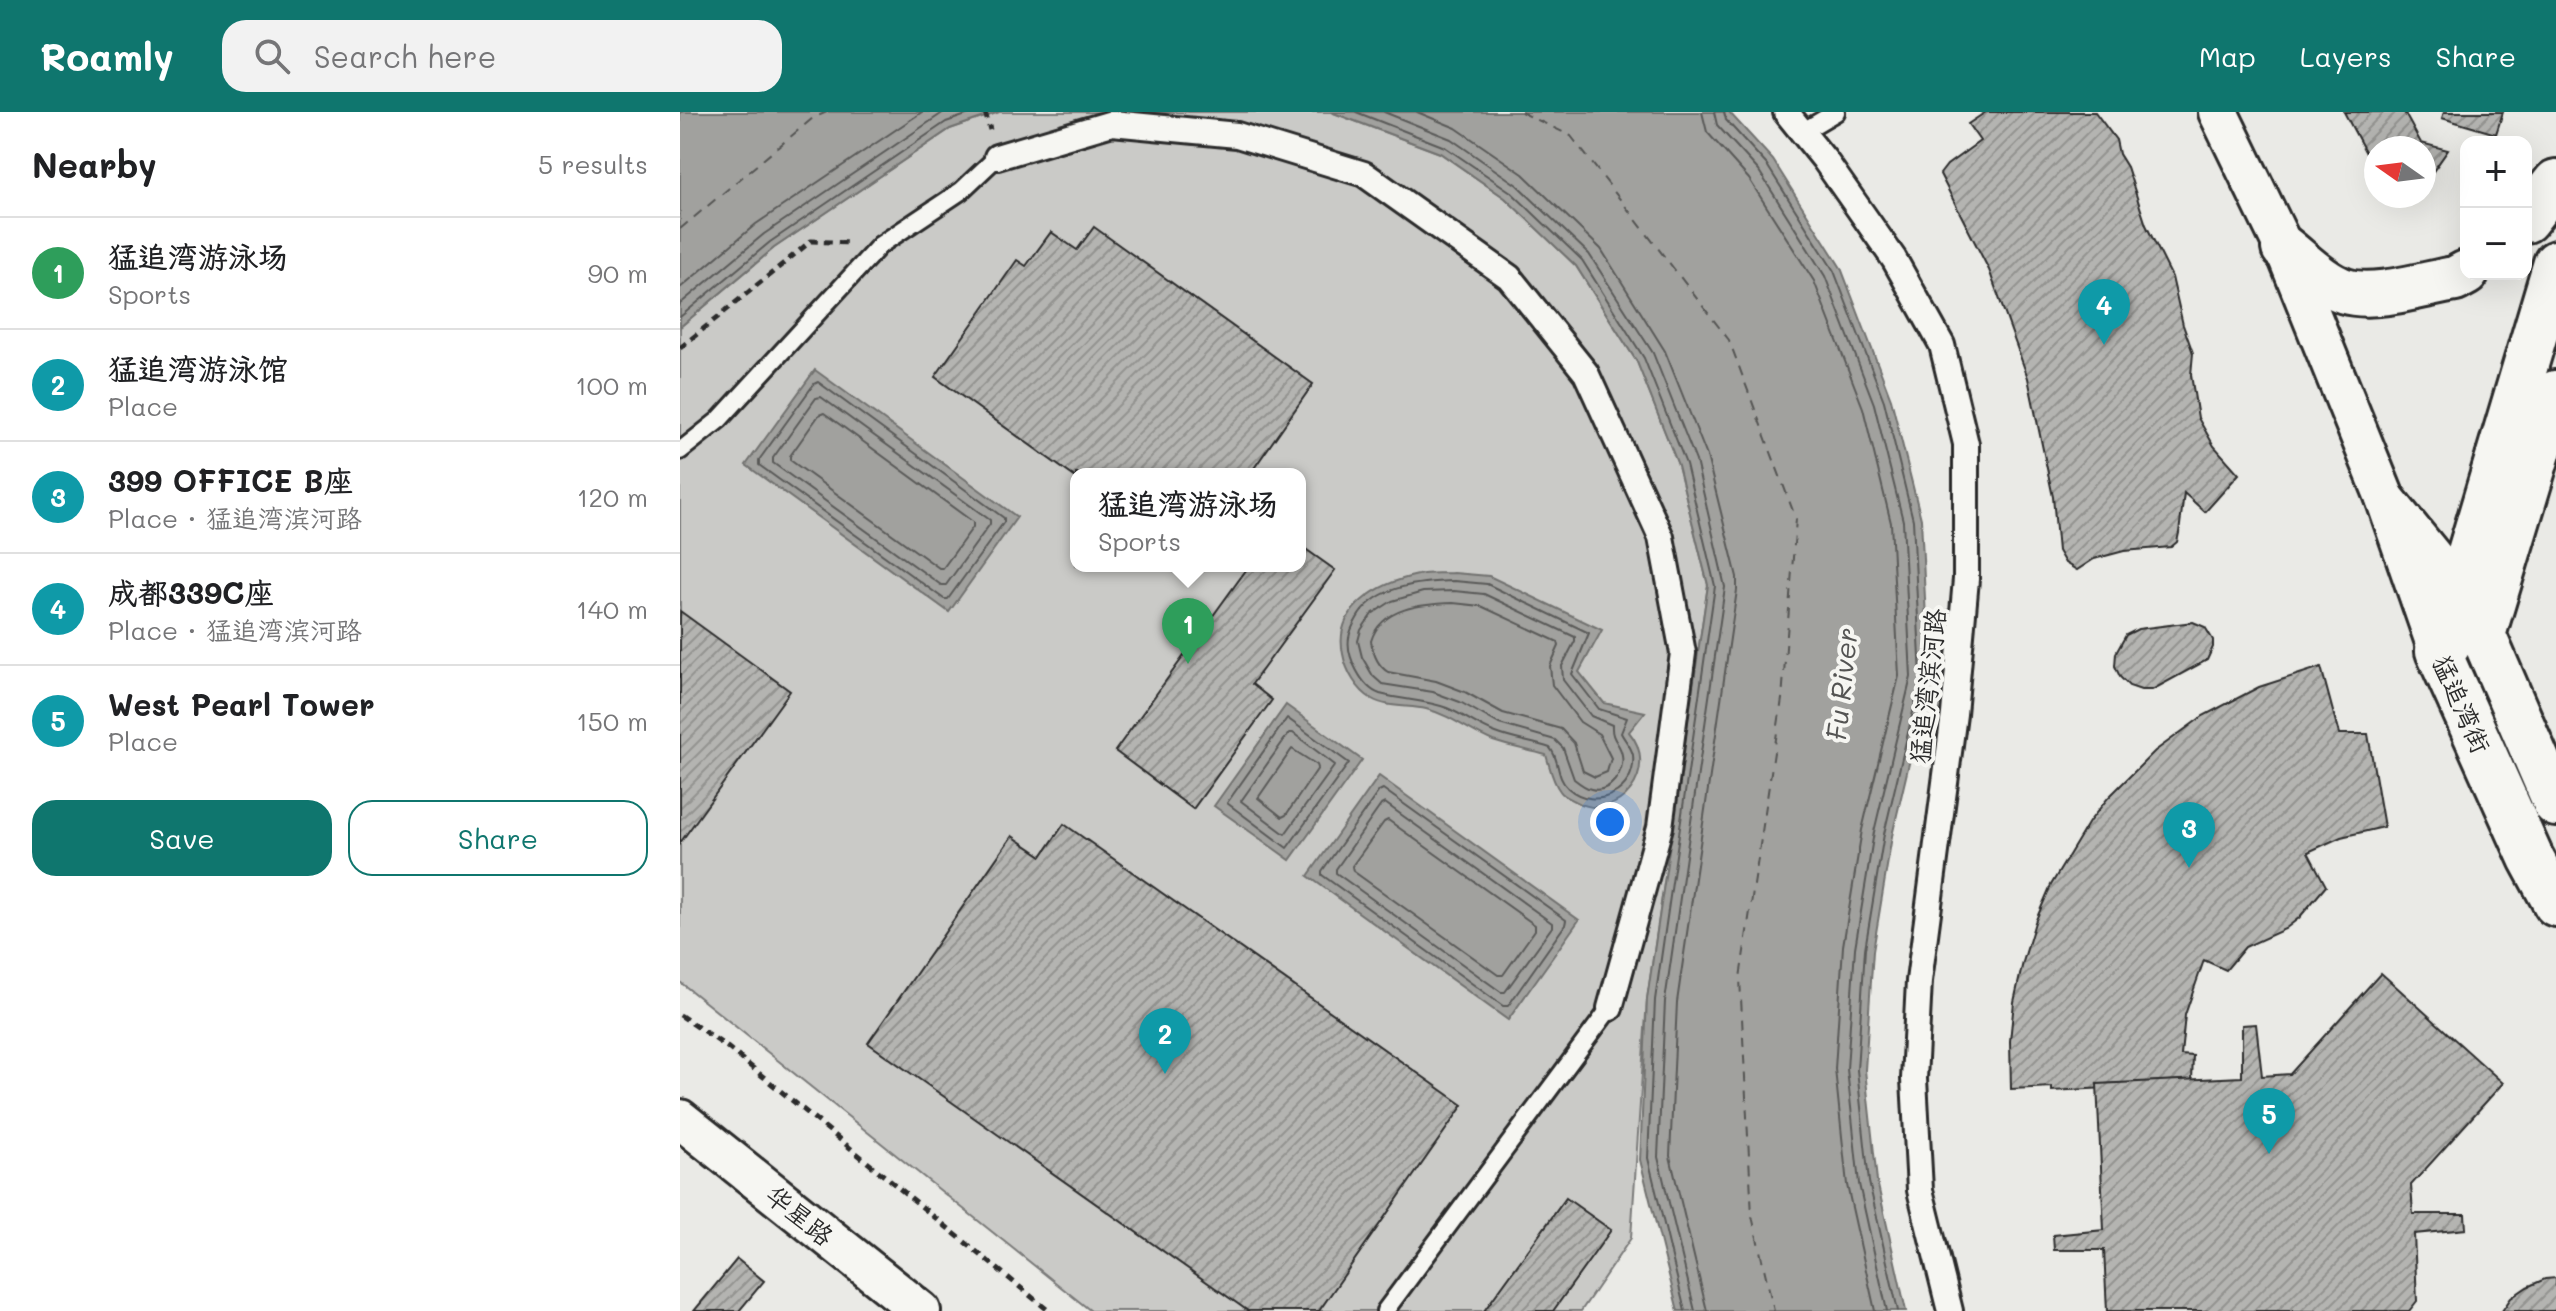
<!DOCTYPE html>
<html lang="en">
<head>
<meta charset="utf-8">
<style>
  body { margin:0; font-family:Mali,"LXGW WenKai TC",sans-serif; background:#f2f2f2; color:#202124 }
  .controls { position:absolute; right:24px; top:24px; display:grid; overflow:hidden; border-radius:16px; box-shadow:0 8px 32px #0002 }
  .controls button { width:72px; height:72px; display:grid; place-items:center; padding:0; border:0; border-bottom:2px solid #e0e0e0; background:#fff; color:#202124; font:40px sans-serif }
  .compass { position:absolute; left:1684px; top:24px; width:72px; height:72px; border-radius:50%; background:#fff; box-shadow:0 8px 32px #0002; rotate:284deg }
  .you { position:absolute; left:930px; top:710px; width:28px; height:28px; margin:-20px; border:6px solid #fff; border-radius:50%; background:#1a73e8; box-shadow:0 0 0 12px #1a73e833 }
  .badge { display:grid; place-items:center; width:52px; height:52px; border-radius:50%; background:#0f766e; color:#fff; font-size:26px; font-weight:700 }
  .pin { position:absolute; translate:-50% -66px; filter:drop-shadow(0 2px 4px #0008) }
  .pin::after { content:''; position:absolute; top:42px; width:28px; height:24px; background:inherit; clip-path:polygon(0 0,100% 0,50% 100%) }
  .popup { position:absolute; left:390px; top:356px; width:236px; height:104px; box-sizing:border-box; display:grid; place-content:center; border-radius:16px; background:#fff; filter:drop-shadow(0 2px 6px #0005); font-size:26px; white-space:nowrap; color:#757577 }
  .popup b { font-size:30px; color:#202124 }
  .popup::after { content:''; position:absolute; left:50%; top:100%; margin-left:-16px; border:16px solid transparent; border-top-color:#fff }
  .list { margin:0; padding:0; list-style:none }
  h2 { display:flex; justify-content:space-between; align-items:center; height:104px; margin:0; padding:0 32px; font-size:34px }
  h2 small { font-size:26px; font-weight:400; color:#757577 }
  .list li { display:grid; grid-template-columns:52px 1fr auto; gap:24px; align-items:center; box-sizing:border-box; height:112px; padding:0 32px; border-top:2px solid #e0e0e0 }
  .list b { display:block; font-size:30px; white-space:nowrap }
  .list p { margin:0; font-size:26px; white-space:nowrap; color:#757577 }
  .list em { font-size:26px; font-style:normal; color:#757577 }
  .actions { display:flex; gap:16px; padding:24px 32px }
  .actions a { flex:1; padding:18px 0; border:2px solid #0f766e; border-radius:24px; text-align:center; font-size:28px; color:#0f766e }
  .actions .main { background:#0f766e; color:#fff }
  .icon { flex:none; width:44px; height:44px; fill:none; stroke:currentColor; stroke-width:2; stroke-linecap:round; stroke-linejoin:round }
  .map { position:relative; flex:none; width:1876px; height:1199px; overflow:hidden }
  header { display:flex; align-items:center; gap:48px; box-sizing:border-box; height:112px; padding:0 40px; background:#0f766e; color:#fff }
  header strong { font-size:38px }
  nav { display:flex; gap:44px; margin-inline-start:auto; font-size:28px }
  .search { width:560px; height:72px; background:#f2f2f2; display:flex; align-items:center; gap:20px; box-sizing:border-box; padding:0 28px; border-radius:24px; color:#757577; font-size:30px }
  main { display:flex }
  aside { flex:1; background:#fff }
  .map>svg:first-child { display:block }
  .green { fill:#cacac7; stroke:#7a7a79; stroke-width:2; fill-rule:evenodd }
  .water { fill:#a1a19e; stroke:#727270; stroke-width:2 }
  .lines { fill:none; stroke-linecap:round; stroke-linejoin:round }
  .shore { stroke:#5a5a59; stroke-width:2 }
  .ferry { stroke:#545453; stroke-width:2; stroke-dasharray:10 8; stroke-linecap:butt }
  .building { fill:url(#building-hatch); stroke:#2b2b2b; stroke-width:2 }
  .service-casing { stroke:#2b2b2b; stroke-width:22 }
  .pedestrian-casing { stroke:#2b2b2b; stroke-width:30 }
  .tertiary-casing { stroke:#2b2b2b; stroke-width:44 }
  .primary-casing { stroke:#2b2b2b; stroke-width:50 }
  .path { stroke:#2b2b2b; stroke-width:5; stroke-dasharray:8 6; stroke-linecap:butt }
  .service { stroke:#f6f6f2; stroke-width:16 }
  .pedestrian { stroke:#f6f6f2; stroke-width:24 }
  .tertiary { stroke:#f6f6f2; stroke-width:38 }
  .primary { stroke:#f6f6f2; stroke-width:44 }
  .labels { text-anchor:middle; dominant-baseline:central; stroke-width:8; stroke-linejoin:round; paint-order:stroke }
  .street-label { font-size:26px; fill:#2b2b2b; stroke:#f6f6f2 }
  .water-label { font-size:28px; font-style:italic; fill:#545453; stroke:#f6f6f2 }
</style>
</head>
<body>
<header>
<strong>Roamly</strong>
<div class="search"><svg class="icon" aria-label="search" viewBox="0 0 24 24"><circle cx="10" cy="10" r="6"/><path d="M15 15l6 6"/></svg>Search here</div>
<nav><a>Map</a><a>Layers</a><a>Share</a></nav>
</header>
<main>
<aside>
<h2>Nearby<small>5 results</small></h2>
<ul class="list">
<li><span class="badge" style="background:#2e9e5b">1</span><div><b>猛追湾游泳场</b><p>Sports</p></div><em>90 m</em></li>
<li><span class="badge" style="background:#0f9aa8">2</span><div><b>猛追湾游泳馆</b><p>Place</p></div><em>100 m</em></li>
<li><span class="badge" style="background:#0f9aa8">3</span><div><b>399 OFFICE B座</b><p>Place · 猛追湾滨河路</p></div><em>120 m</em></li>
<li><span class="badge" style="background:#0f9aa8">4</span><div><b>成都339C座</b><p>Place · 猛追湾滨河路</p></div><em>140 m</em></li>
<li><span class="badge" style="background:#0f9aa8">5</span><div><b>West Pearl Tower</b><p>Place</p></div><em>150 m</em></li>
</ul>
<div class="actions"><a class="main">Save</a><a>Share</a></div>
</aside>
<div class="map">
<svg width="1876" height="1199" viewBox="0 0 1876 1199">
  <defs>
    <pattern id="building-hatch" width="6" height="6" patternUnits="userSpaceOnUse" patternTransform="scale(2)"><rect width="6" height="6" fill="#b4b4b1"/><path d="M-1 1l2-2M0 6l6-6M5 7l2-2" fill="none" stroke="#939390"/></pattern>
  </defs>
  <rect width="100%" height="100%" fill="#eaeae6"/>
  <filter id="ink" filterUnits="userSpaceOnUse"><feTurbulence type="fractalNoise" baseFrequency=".0125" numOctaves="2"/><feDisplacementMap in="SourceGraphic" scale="16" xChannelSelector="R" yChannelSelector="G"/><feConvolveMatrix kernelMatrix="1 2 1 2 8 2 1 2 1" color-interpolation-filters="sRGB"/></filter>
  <g filter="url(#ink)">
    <path class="green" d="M319 0H651L760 41 825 86 896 154 957 250 998 353 1028 473 967 887 951 1126 901 1199H411L0 870V215L94 136 270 17ZM396 362H620V454H396Z"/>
    <g class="water">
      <polygon points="0,0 319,0 270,17 94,136 0,215"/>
      <polygon points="651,0 1049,0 1093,48 1161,156 1211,287 1241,407 1249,566 1212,724 1193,839 1185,958 1197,1069 1226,1199 998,1199 960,1048 967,887 1028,473 998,353 957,250 896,154 825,86 760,41"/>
      <polygon points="135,258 337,405 269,500 66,353"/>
      <path d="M774 461 809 464 922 518 899 560 924 591 965 600 949 620C981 657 939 714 895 689 889 686 883 684 880 679 872 669 870 655 866 643 849 638 830 635 813 629 790 620 771 603 746 597 730 593 707 596 692 587 677 578 666 559 663 542 653 496 699 471 738 463 749 460 762 462 774 461Z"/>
      <polygon points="606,593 682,648 610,748 534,694"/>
      <polygon points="699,664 899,808 828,908 628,764"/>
    </g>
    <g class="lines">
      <g class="shore">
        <polyline points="676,0 765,35 831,80 902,148 964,246 1006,352 1035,474 975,888 968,1046 1005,1199"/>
        <polyline points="704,0 771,27 837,73 909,142 973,241 1016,349 1045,475 985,889 978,1045 1015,1199"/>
        <polyline points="737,0 776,16 843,62 921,137 985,239 1027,344 1057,465 1057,478 997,890 990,1044 1027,1199"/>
        <polyline points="1022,0 1027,20 1069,67 1134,169 1183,296 1211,411 1219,564 1182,718 1163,834 1155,957 1167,1073 1195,1199"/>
        <polyline points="1034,0 1037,13 1079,59 1145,164 1194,292 1223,409 1231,565 1194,720 1175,836 1167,957 1179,1072 1207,1199"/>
        <polyline points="1044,0 1046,8 1087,53 1154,159 1204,289 1233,408 1241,566 1204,722 1185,837 1177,958 1189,1070 1218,1199"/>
        <polyline points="0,176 76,112 242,0"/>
        <polyline points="0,192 84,122 264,0"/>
        <polyline points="0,205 90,130 266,10 295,0"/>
        <polygon points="138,270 324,406 324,410 268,487 264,487 79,353 79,348 134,272"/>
        <polygon points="141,285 310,408 310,412 266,473 261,473 93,351 93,346 136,286"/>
        <polygon points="144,301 293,410 293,415 263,456 259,456 110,348 110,344 139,303"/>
        <path d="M774 469 807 472 909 521 892 562 919 597 947 606 941 621C945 629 951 634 953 643 957 680 915 700 888 676 876 666 880 647 870 636 852 630 834 628 816 621 799 615 784 603 767 596 745 588 722 588 700 582 682 576 666 544 669 526 670 517 675 510 679 503 699 473 741 470 774 469Z"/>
        <path d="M774 479 804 482 895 525V529L882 554 883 568 911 604 932 613C931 629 940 630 942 643 945 660 930 682 911 677 905 676 899 671 894 667L883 636 875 628 819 612 780 590 753 580 702 572 693 564 682 545 678 529 681 518 692 502 712 489 743 480Z"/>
        <path d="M773 491 801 494 878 530 879 534 870 554 872 573 900 610 919 622 931 646 927 660 915 665 903 659 894 631 881 617 823 601 785 580 756 569 708 560C698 554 693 541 691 529 701 495 743 492 773 491Z"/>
        <polygon points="607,606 669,651 607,736 547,691"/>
        <polygon points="609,621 613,621 655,653 605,722 561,689"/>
        <polygon points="612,637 637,653 638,656 606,703 602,705 578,686"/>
        <polygon points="703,677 886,808 885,813 828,894 823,894 642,763 642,759 699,679"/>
        <polygon points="705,691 872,811 872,815 825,880 821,880 656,761 656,757 701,693"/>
        <polygon points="708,708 855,813 855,818 823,863 818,863 673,759 672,754 704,710"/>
      </g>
      <g class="ferry">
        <polyline points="841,0 891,24 1049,228 1116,407 1102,587 1060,866 1072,1104 1094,1199"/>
        <polyline points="0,117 133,6 147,0"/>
      </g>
    </g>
    <g class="building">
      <polygon points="1306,0 1415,0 1436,28 1439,42 1447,55 1466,113 1492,165 1503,213 1513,241 1511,263 1518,306 1534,334 1559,362 1525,400 1504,381 1499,421 1497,430 1491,435 1444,439 1414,447 1397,458 1385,451 1378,439 1373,385 1348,266 1309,158 1260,62 1267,53 1300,29 1288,12"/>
      <polygon points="1664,0 1724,0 1741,31 1768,38 1749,65 1744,66 1744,36 1696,36 1696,60"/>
      <polygon points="1764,0 1823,0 1816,22 1762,6"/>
      <polygon points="414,115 633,272 570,362 396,362 396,366 255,265 337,148 346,154 371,120 397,138"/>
      <polygon points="620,433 655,458 572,572 592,588 513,697 435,639 569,454 620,454"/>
      <polygon points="0,499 110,579 0,731"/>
      <polygon points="1513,510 1525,515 1533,528 1533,535 1527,548 1472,578 1461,578 1449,574 1440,565 1435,554 1436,541 1446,523 1458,517"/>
      <polygon points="1641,555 1659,622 1688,622 1704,715 1661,725 1628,740 1646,774 1619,806 1605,817 1565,835 1546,858 1524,848 1505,903 1501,943 1513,944 1512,968 1426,972 1426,976 1372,979 1372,975 1331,977 1330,929 1334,890 1343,850 1355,810 1371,773 1409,710 1428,686 1475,639 1523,604 1579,575"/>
      <polygon points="384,712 783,993 639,1199 568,1199 188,931 332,724 362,744"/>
      <polygon points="1701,861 1823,971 1731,1073 1733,1102 1785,1102 1786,1117 1734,1122 1737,1189 1729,1199 1427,1199 1424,1138 1374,1138 1373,1123 1424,1118 1417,972 1562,965 1562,913 1576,912 1582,964 1610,962"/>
      <polygon points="886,1086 931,1118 873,1199 804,1199"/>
      <polygon points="57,1147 84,1169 59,1199 14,1199"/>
      <polygon points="1876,1166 1876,1199 1822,1199 1831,1186 1847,1175 1865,1167"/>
    </g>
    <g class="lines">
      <g class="service-casing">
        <g id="service">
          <polyline points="1122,20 1156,0"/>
          <polyline points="0,339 39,308 200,133 281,79 317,45"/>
          <polyline points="705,1199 930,896"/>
        </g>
      </g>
      <g class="pedestrian-casing">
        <g id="pedestrian">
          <polyline points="1106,0 1144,47 1214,147 1262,233 1286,332 1286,467 1274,602 1239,869 1234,967 1240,1078 1270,1199"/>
          <polyline points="317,45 432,11 557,23 684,62 829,165 906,261 981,425 1003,541 980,715 930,896"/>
        </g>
      </g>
      <g class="tertiary-casing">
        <g id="tertiary">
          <polyline points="1538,0 1604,136 1705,386 1758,539 1771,534"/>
          <polyline points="1705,386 1779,477 1790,498"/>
          <polyline points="0,1007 241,1199"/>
        </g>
      </g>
      <g class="primary-casing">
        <g id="primary">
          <polyline points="1846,108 1876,70"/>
          <path d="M1604 136C1622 150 1643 172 1665 179 1695 188 1744 172 1775 167L1786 161"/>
          <polyline points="1876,151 1779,477 1758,539 1851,746 1876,792"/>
          <polyline points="1876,281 1803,523 1876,692"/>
        </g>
      </g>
      <g class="path">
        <polyline points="305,0 310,18"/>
        <polyline points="0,236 131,129 169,131"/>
        <polyline points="0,903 47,935 369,1199"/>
      </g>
      <use href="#service" class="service"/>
      <use href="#pedestrian" class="pedestrian"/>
      <use href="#tertiary" class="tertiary"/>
      <use href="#primary" class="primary"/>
    </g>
  </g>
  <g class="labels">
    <g class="street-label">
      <text transform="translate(1247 574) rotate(-84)">猛追湾滨河路</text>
      <text transform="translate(1782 592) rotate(66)">猛追湾街</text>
      <text transform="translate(120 1103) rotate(39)">华星路</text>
    </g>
    <g class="water-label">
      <text transform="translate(1161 572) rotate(-84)">Fu River</text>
    </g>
  </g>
</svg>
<div class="controls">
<button>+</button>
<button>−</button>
</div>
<svg class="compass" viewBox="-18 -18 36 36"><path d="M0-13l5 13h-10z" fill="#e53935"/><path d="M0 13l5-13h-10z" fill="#757577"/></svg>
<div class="you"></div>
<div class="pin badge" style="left:508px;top:552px;background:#2e9e5b">1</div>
<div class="popup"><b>猛追湾游泳场</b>Sports</div>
<div class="pin badge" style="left:485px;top:962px;background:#0f9aa8">2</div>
<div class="pin badge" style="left:1509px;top:756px;background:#0f9aa8">3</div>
<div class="pin badge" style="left:1424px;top:233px;background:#0f9aa8">4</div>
<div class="pin badge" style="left:1589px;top:1042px;background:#0f9aa8">5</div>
</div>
</main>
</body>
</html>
